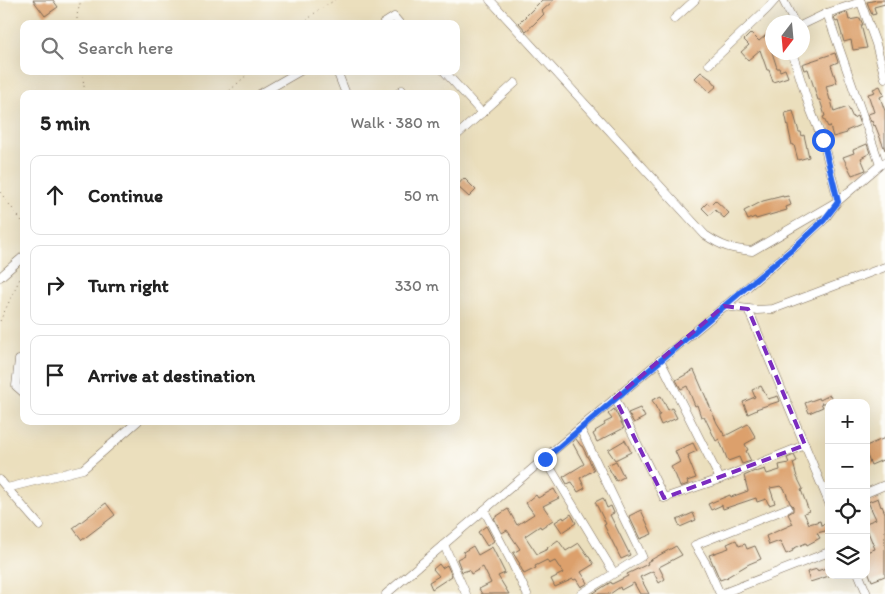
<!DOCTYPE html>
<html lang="en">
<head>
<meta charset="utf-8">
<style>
  body { margin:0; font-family:Itim,sans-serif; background:#f2f2f2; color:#222 }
  .controls { position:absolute; right:15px; bottom:15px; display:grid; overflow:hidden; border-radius:10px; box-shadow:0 5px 20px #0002 }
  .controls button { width:45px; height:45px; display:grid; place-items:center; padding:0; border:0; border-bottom:1px solid #e0e0e0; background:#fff; color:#222; font:25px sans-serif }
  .compass { position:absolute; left:765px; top:15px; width:45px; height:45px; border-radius:50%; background:#fff; box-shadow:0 5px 20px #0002; rotate:196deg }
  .stop { position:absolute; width:15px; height:15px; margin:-11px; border:4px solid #2563eb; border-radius:50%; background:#fff }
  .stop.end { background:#2563eb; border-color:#fff; box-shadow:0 1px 5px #0008 }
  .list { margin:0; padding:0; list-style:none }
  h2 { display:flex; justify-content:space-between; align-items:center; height:65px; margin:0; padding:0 20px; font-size:21px }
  h2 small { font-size:16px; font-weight:400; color:#767676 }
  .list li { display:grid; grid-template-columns:32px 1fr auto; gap:15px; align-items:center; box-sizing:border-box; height:80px; margin:0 10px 10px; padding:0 10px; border:1px solid #e0e0e0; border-radius:10px }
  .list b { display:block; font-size:19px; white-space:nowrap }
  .list em { font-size:16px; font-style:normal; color:#767676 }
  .icon { flex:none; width:28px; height:28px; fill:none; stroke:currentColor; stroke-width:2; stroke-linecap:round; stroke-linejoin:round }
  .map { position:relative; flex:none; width:885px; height:594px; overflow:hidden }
  .search { position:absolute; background:#fff; box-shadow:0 5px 20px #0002; left:20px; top:20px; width:440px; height:55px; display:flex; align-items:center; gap:12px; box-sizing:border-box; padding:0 18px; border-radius:10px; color:#767676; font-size:19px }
  .panel { position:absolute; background:#fff; box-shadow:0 5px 20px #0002; left:20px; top:90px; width:440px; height:335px; border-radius:10px }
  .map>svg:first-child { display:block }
  .building { fill:#dca06c }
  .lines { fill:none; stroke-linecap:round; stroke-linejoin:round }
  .minor-casing { stroke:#796956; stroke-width:9 }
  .path { stroke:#796956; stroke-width:1; stroke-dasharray:1 4; stroke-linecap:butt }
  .minor { stroke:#fff; stroke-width:8 }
  .route { stroke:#2563eb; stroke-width:6 }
  .marked { fill:none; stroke:#7b2cbf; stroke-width:4; stroke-dasharray:10 6; stroke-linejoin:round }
</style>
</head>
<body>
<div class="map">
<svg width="885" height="594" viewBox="0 0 885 594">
  <rect width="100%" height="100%" fill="#fdfcf7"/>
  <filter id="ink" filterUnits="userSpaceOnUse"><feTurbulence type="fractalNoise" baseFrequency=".02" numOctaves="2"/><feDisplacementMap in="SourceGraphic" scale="10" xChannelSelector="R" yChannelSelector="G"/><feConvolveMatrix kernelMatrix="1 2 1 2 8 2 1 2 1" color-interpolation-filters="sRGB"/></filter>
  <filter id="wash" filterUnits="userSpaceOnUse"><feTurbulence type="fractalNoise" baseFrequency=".0096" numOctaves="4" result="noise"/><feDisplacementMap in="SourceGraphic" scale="20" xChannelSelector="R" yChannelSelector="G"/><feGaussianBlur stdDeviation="1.12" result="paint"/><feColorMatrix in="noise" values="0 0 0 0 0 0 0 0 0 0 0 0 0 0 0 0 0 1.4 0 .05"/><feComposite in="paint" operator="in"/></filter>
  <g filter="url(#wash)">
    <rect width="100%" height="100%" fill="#ebdfbd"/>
    <g id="blocks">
      <g class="building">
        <polygon points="33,0 53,0 58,7 45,16"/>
        <polygon points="542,0 554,0 542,11 544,14 534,24 526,31 519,23"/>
        <polygon points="877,0 885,0 885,4 874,7 876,14 872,15 867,2"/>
        <polygon points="847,12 849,20 860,18 863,25 861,25 867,48 853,50 851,40 844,42 838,21 836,22 834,17"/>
        <polygon points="772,30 772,49 771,49 777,68 779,68 780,71 785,69 788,77 773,82 769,70 767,70 760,50 748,60 741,52 749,45 744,40 751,33 759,41"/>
        <polygon points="835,53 838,62 831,65 837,83 826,86 830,100 831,100 834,112 848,107 853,118 857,116 860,125 846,131 847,133 833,137 830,126 828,127 823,117 825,116 820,100 818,100 808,69 804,70 802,64"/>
        <polygon points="701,72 712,80 717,86 710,92 695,78"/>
        <polygon points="880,86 884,95 880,97 885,111 885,150 875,125 874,126 872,121 871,122 868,114 874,112 868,94 875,92 873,89"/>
        <polygon points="793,111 799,132 801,132 802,136 804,135 809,157 798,160 794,145 792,145 785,113"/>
        <polygon points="867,144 870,153 861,158 866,170 852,175 843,157 854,153 853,150"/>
        <polygon points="464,178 476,190 469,197 457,186"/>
        <polygon points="783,196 783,197 788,196 791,205 786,207 787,210 756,219 755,217 748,220 744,211 763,201"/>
        <polygon points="715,200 729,213 724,218 715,210 709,215 702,208 707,203 710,205"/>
        <polygon points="694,370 717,423 725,436 748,424 756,438 745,444 748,450 746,451 751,461 742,464 739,457 728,461 719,439 716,441 704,416 701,417 697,405 695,406 687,386 681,389 676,380"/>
        <polygon points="761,386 768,399 778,396 780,401 756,409 757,410 748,414 743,402 755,397 752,390"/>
        <polygon points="830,395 834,403 821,403 823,407 809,413 805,403 819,398 820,400"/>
        <polygon points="661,396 668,410 672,408 677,418 661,425 658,418 658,415 660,415 652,400"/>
        <polygon points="640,408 645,417 634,423 628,413"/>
        <polygon points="614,409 624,428 597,442 593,434 596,432 595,431 605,425 604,423 612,419 608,414"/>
        <polygon points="885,438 885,459 871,465 866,453 866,446"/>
        <polygon points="576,439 581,446 582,446 594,470 580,478 585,488 578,492 572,482 567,484 563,477 584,464 572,442"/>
        <polygon points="625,440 631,452 615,460 608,450"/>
        <polygon points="693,443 697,451 688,455 689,458 688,458 696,478 687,481 688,484 680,487 676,476 671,467 680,462 675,451"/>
        <polygon points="794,455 797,461 793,463 797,477 803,489 801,490 809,511 804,513 809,524 820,521 821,525 828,523 829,530 817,533 820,538 807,545 806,543 792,549 793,551 786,554 780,541 769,545 766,536 793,524 788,514 793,511 793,506 790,503 784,488 783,488 781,486 770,488 775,503 769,505 766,499 757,502 756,498 723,509 722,505 711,510 708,504 730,495 731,497 748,491 744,476 755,471 756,472 765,469 767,474 780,470 779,465 789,463 787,458"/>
        <polygon points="616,461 624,477 616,481 607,465"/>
        <polygon points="554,489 559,498 543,506 553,520 541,528 540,526 525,536 537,554 548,549 547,548 558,540 566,551 579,543 594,564 581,572 588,583 581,587 576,579 574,580 573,579 555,587 551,579 563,573 555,561 549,564 547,560 535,566 536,568 524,574 519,564 520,564 513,553 520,549 507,530 502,533 494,518 508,509 517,525 534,514 526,503 536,495 538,498"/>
        <polygon points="603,498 607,508 611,506 614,513 610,515 630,555 621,559 604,525 606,524 595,502"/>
        <polygon points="878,498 881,507 882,506 885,513 885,576 872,581 866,566 866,552 875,549 866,527 866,523 876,519 868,502"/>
        <polygon points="106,503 115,515 82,540 73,528"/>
        <polygon points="641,510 652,534 640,539 629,516"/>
        <polygon points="693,513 696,520 680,527 677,520"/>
        <polygon points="571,514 576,523 562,532 555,522 563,517 564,519"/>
        <polygon points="486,526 494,541 487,546 478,532"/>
        <polygon points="736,540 739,546 745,544 747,549 755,546 761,559 749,564 727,577 728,577 720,580 709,555 729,548 727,544"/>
        <polygon points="473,546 478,555 492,547 505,573 498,576 509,594 482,594 479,589 491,583 483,567 471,574 469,570 462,572 457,559 465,555 463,552"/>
        <polygon points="676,546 682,555 659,567 665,579 659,583 653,571 640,577 649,594 640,594 634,583 621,590 620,587 610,594 592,594 611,582 612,584 628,576 627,574 648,564 647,562"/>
        <polygon points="439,564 442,568 447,565 452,576 432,589 429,582 439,576 433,569"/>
        <polygon points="829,567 829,576 810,582 807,572 817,569 817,571"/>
      </g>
    </g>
  </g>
  <g filter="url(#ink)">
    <use href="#blocks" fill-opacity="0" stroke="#796956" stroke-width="1"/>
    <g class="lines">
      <g class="minor-casing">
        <g id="minor">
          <path d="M490 0 705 235C723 247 731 249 752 251L838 201 823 141 809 106 792 52"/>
          <polyline points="783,0 794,22"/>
          <polyline points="860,0 876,44 885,78"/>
          <polyline points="827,13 880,165"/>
          <polyline points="674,19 695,0"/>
          <polyline points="383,24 394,17 400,24"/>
          <polyline points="802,25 827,13 861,2"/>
          <polyline points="709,64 767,9 775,0"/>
          <polyline points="337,71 346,94"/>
          <polyline points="444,71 482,113"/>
          <polyline points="260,94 300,71"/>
          <polyline points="398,94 402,90"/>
          <polyline points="456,136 515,83"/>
          <polyline points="0,277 24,256"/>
          <polyline points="724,306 757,310 773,309 885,267"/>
          <polyline points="748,309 829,503"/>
          <polyline points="24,360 19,360 16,386 24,393"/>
          <polyline points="660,360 720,479"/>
          <polyline points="615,398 664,498 720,479 805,445"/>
          <polyline points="580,428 642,556 581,594"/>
          <polyline points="545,459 614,573"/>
          <polyline points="0,480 40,526"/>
          <polyline points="7,488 83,469 138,421"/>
          <polyline points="866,493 885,485"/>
          <polyline points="484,510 512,563 527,594"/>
          <polyline points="444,545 466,594"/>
          <polyline points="859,575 867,594"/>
          <polyline points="386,594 580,428 795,247 824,220 838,201 880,165 885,162"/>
          <polyline points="720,594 708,567 695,545 788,508"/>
          <polyline points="721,594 829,552"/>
        </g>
      </g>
      <g class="path">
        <polyline points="77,24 77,15 81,0"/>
        <polyline points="303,24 317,11 335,0"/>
        <polyline points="82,71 85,94"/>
        <polyline points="226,94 251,71"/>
        <polyline points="0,192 24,224"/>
        <polyline points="0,321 24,270"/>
      </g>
      <use href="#minor" class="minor"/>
    </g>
  </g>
  <g class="lines" filter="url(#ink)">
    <polyline class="route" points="545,459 742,291 795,247 824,220 838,202 823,140"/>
  </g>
  <path class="marked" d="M724 306 748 309 805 445 664 498 615 398Z"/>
</svg>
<div class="controls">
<button>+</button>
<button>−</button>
<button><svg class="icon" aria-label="locate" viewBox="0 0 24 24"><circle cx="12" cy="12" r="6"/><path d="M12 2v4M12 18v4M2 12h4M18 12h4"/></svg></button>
<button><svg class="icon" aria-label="layers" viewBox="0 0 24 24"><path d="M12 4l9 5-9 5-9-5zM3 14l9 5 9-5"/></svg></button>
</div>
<svg class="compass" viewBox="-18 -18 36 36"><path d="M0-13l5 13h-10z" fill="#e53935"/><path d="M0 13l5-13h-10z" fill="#767676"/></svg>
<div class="stop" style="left:823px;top:140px"></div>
<div class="stop end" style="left:545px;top:459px"></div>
<div class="search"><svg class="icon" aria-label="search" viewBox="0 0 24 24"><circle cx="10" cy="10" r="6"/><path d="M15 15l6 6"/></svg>Search here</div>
<section class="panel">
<h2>5 min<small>Walk · 380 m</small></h2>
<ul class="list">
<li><svg class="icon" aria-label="ahead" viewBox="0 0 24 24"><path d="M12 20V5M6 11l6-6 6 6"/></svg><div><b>Continue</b></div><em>50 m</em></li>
<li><svg class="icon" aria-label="right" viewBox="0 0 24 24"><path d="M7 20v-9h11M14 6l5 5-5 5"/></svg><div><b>Turn right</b></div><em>330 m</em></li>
<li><svg class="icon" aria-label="arrive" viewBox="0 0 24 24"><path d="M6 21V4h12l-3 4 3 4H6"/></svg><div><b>Arrive at destination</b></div></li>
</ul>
</section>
</div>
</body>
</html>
